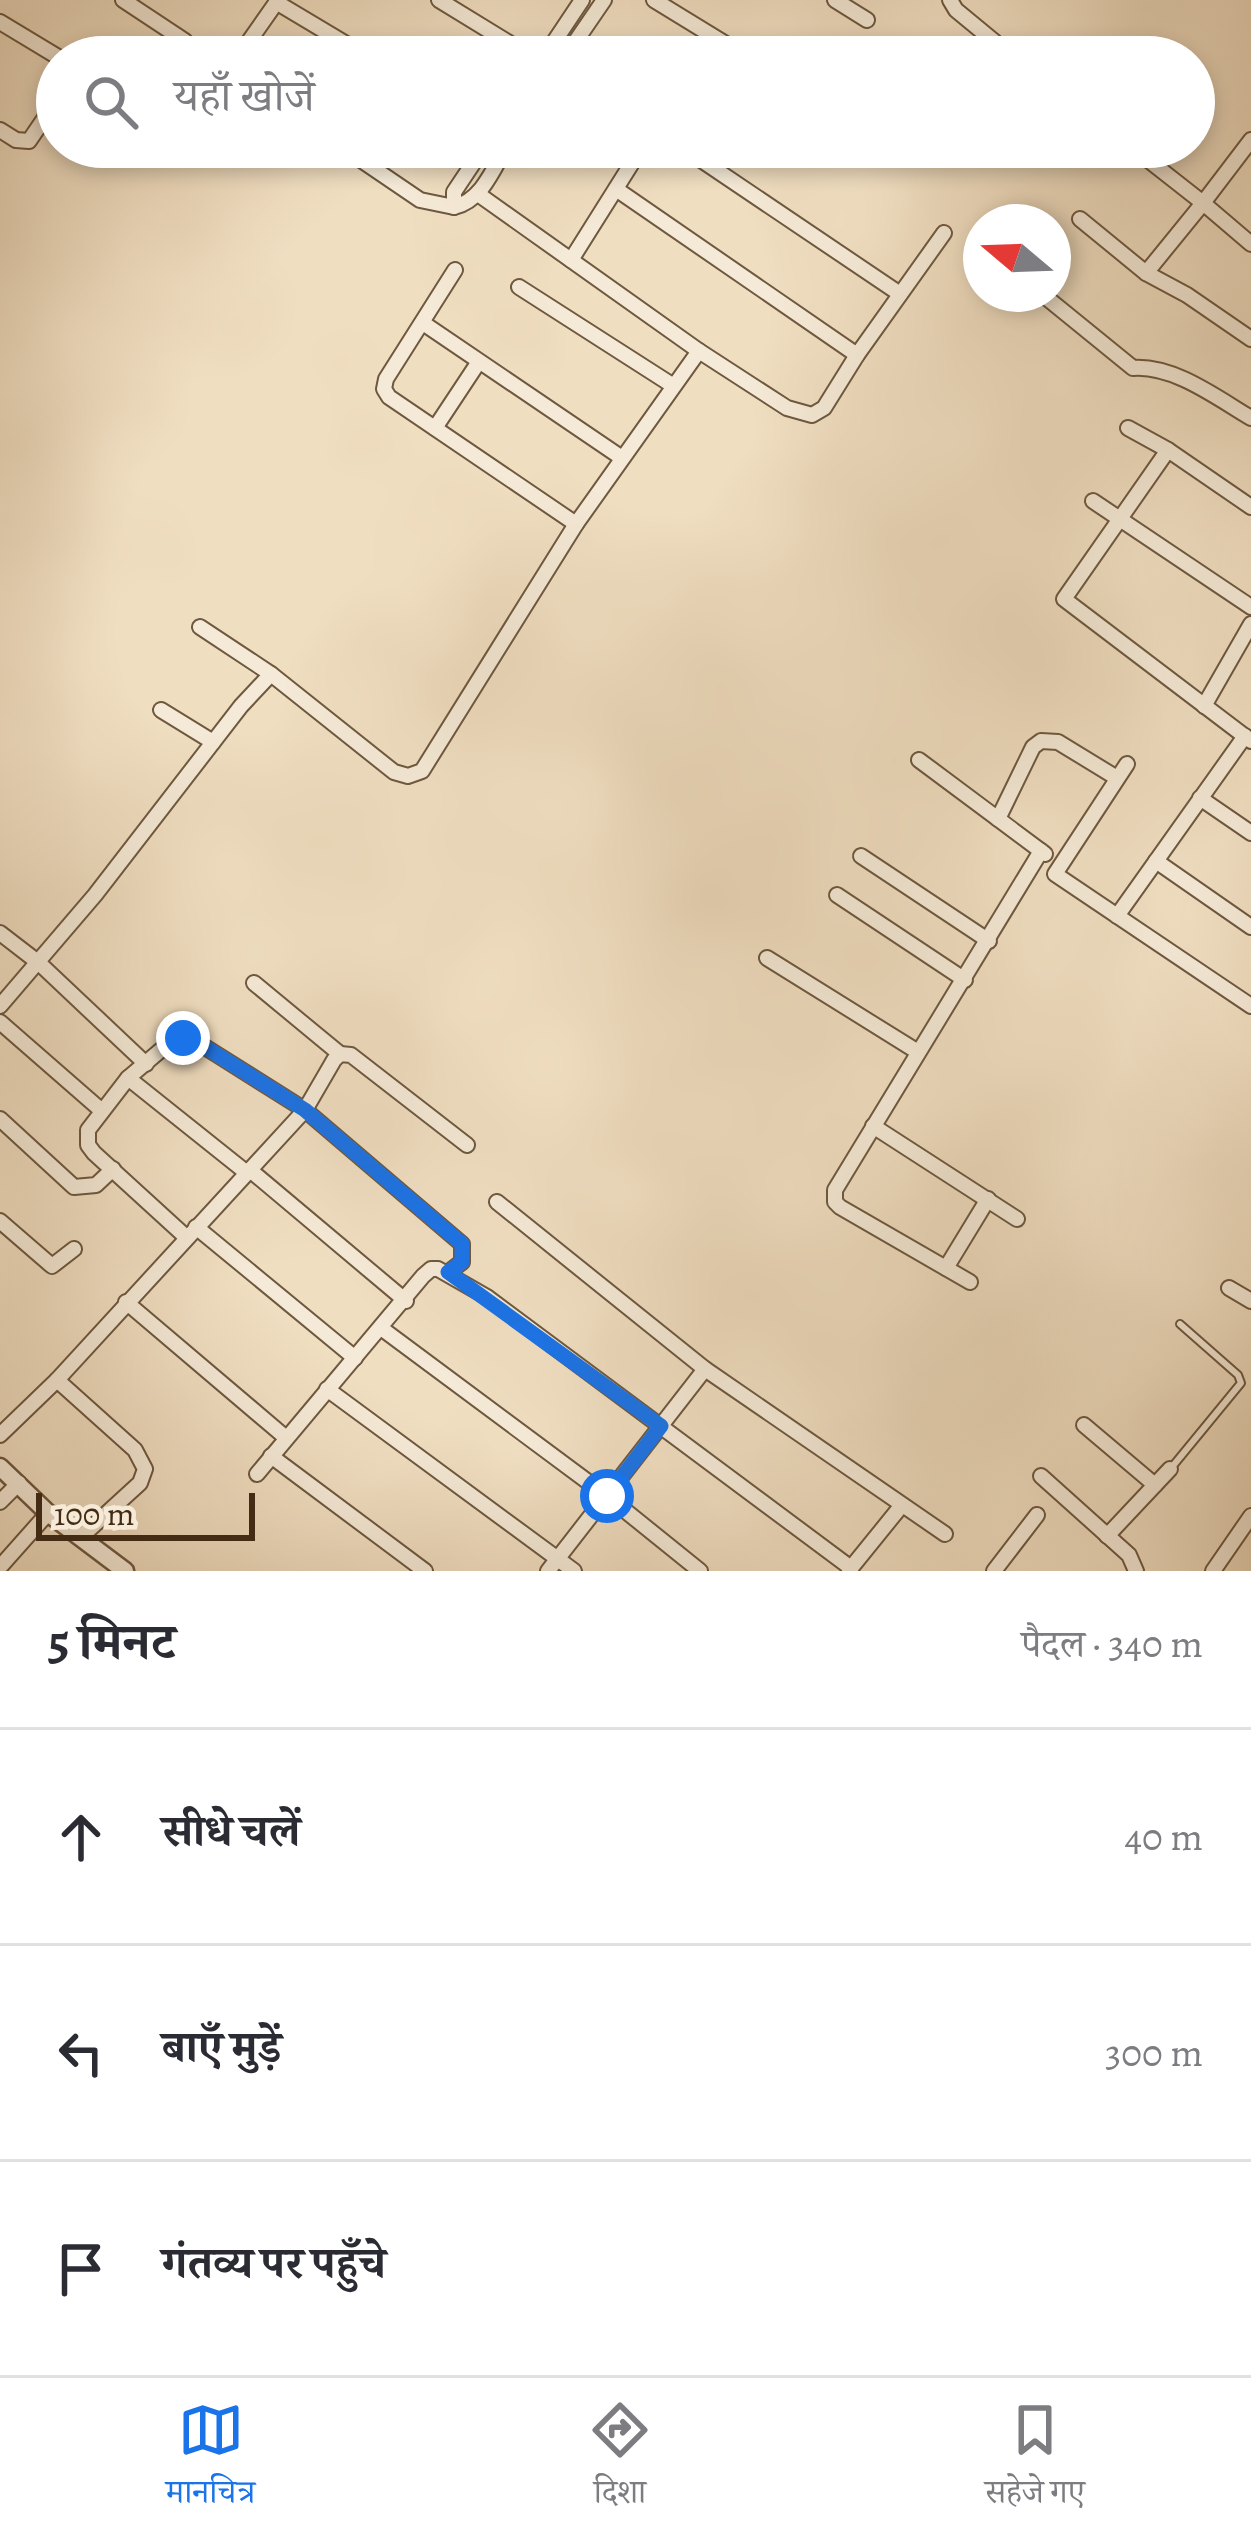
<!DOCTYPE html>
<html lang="hi">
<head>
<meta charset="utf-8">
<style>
  body { margin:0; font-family:Alegreya,"Noto Serif Devanagari",serif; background:#f2f2f3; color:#2b2b33 }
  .compass { position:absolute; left:963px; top:204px; width:108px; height:108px; border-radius:50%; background:#fff; box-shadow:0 6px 18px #0003; rotate:289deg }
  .scale { position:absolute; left:36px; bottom:30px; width:219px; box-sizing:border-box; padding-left:12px; border:6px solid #432b14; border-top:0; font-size:33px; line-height:42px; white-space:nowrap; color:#432b14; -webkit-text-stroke:9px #f5ead7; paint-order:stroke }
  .stop { position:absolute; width:36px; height:36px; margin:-27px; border:9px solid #1a73e8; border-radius:50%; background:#fff }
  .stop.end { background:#1a73e8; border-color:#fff; box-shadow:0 3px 12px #0008 }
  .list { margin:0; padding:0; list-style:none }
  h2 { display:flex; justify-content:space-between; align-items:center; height:156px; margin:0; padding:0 48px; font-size:51px }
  h2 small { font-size:39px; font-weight:400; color:#7c7c81 }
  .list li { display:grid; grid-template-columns:78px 1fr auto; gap:36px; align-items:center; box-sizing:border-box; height:216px; padding:0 48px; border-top:3px solid #e1e1e2 }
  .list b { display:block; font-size:45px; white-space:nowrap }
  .list em { font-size:39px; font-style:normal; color:#7c7c81 }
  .icon { flex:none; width:66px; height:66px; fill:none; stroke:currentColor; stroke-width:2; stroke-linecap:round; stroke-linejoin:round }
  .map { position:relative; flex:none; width:1251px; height:1571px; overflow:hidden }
  .search { position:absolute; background:#fff; box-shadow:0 6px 18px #0003; left:36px; right:36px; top:36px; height:132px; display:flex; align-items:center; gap:30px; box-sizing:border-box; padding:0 42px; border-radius:66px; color:#7c7c81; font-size:45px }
  .sheet { height:804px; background:#fff }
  nav { display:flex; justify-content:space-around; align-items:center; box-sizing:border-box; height:168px; border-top:3px solid #e1e1e2; background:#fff; font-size:33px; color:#7c7c81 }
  nav a { display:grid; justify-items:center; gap:6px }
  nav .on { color:#1a73e8 }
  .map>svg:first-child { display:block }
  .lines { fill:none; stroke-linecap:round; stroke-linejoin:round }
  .service-casing { stroke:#6e583f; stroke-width:10 }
  .minor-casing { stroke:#6e583f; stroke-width:18 }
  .tertiary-casing { stroke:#6e583f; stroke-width:21 }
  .service { stroke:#f5ead7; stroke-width:6 }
  .minor { stroke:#f5ead7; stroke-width:14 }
  .tertiary { stroke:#f5ead7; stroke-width:16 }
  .route { stroke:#1a73e8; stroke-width:15 }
</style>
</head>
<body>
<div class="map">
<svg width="1251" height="1571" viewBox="0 0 1251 1571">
  <rect width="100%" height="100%" fill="#f0dec1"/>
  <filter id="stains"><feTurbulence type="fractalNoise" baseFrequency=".00167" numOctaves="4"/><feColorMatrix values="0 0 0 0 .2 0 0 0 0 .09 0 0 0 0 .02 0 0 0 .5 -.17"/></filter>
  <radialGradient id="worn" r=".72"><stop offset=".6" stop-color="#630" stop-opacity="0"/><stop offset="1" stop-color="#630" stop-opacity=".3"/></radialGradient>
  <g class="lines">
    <g class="service-casing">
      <polyline id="service" points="1172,1467 1241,1383 1238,1375 1180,1324"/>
    </g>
    <g class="minor-casing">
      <g id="minor">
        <polyline points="123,0 185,41"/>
        <polyline points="439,0 532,57"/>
        <polyline points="654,0 747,57"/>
        <polyline points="835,0 867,20"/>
        <polyline points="950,0 956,10 1013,57"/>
        <polyline points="276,2 368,57"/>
        <polyline points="0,22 58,57"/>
        <polyline points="238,57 278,0"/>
        <polyline points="544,57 582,0"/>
        <polyline points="565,57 604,0"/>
        <polyline points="0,130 16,140 29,141 57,100"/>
        <polyline points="342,147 420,200 454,207"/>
        <path d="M484 147 454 192V207C481 201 493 170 506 147"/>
        <polyline points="682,147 900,294"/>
        <polyline points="1147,159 1203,203 1251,140"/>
        <polyline points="616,189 857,355"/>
        <polyline points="1080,219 1146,273"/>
        <polyline points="1251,244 1203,203 1146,273 1187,295 1251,339"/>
        <polyline points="571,260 642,147"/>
        <polyline points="455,270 386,379 384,389 389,397 576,524"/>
        <polyline points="519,287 672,385"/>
        <path d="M1042 294 1133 368C1174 365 1217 398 1251 418"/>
        <polyline points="423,323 622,458"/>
        <polyline points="699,351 787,408 812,415 824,408 857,355 944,233"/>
        <polyline points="435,428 478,363"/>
        <polyline points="1128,428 1168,450 1251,507"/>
        <polyline points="1168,450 1064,599 1251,741"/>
        <polyline points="1093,501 1251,607"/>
        <polyline points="200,627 271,674"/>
        <polyline points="1204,706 1251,624"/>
        <polyline points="161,710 213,742"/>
        <polyline points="919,760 1045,854"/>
        <polyline points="1127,764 1055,874 1251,1006"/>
        <polyline points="1200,798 1251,833"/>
        <polyline points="998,819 1033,747 1041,741 1058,742 1117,778"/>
        <polyline points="861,856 989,941"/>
        <polyline points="1156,861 1251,927"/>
        <polyline points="837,895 965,980"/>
        <polyline points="1117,916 1245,736"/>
        <polyline points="0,933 39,963 146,1064"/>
        <polyline points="767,958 918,1052"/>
        <polyline points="254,983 340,1054"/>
        <polyline points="0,1006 95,895 241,706 271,674 394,772 408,776 422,771 576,524 699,351 478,194"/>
        <polyline points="0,1022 102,1111"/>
        <polyline points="128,1078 247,1173"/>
        <polyline points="0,1119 74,1187 96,1185 113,1169"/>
        <polyline points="873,1126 1017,1219"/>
        <polyline points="250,1170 406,1301"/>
        <polyline points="497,1202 705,1369 945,1534"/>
        <polyline points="0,1221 52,1266 74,1249"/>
        <polyline points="196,1227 355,1358"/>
        <polyline points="186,1237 94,1153 88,1145 88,1130 128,1078 175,1038 197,1042 305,1110 334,1060 340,1054 351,1055 467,1145"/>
        <polyline points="946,1268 988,1199"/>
        <polyline points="970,1282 840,1207 835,1202 835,1190 1041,851"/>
        <polyline points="1229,1288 1251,1301"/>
        <polyline points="126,1302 285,1437"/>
        <polyline points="381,1328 607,1496 700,1571"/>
        <polyline points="57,1380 135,1450 145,1469 140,1483 82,1536"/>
        <polyline points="327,1389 574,1571"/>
        <polyline points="1084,1425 1155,1485"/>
        <polyline points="0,1435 57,1380 305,1110 462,1244 462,1262 449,1272"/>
        <polyline points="271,1456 425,1571"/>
        <polyline points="257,1474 423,1276 431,1269 438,1269 487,1297 851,1568 849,1571"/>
        <polyline points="1041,1476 1129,1555 1136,1571"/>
        <polyline points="0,1502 19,1483"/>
        <polyline points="1107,1536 1170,1469"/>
        <polyline points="0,1567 48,1513"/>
        <polyline points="851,1568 902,1505"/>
        <polyline points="548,1571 705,1369"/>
        <polyline points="994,1571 1037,1515"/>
        <polyline points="1213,1571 1251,1516"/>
      </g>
    </g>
    <g class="tertiary-casing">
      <polyline id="tertiary" points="0,1467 48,1513 125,1571"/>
    </g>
    <use href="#service" class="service"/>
    <use href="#minor" class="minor"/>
    <use href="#tertiary" class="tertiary"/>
  </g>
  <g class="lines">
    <polyline class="route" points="183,1038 197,1042 305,1110 462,1244 462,1262 448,1272 661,1426 607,1496"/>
  </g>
  <rect width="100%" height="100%" filter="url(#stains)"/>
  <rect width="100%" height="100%" fill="url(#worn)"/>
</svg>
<svg class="compass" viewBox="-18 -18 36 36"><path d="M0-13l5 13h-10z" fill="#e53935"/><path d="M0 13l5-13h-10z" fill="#7c7c81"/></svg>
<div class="scale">100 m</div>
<div class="stop" style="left:607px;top:1496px"></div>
<div class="stop end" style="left:183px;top:1038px"></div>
<div class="search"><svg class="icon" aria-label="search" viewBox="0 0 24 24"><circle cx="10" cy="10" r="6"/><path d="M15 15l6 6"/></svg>यहाँ खोजें</div>
</div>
<section class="sheet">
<h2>5 मिनट<small>पैदल · 340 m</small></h2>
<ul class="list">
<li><svg class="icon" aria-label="ahead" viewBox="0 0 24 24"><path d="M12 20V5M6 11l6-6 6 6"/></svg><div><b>सीधे चलें</b></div><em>40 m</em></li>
<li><svg class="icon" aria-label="left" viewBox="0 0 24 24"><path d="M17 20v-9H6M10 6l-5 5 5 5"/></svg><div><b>बाएँ मुड़ें</b></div><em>300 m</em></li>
<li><svg class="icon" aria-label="arrive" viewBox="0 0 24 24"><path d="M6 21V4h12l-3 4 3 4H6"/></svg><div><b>गंतव्य पर पहुँचे</b></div></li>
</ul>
</section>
<nav>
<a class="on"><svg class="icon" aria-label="map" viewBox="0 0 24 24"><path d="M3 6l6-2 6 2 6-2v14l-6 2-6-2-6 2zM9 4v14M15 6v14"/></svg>मानचित्र</a>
<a><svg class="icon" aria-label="directions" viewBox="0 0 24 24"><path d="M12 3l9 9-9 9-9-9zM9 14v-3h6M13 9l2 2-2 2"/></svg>दिशा</a>
<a><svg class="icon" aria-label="saved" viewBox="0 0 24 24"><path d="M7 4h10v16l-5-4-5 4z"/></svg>सहेजे गए</a>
</nav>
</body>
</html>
